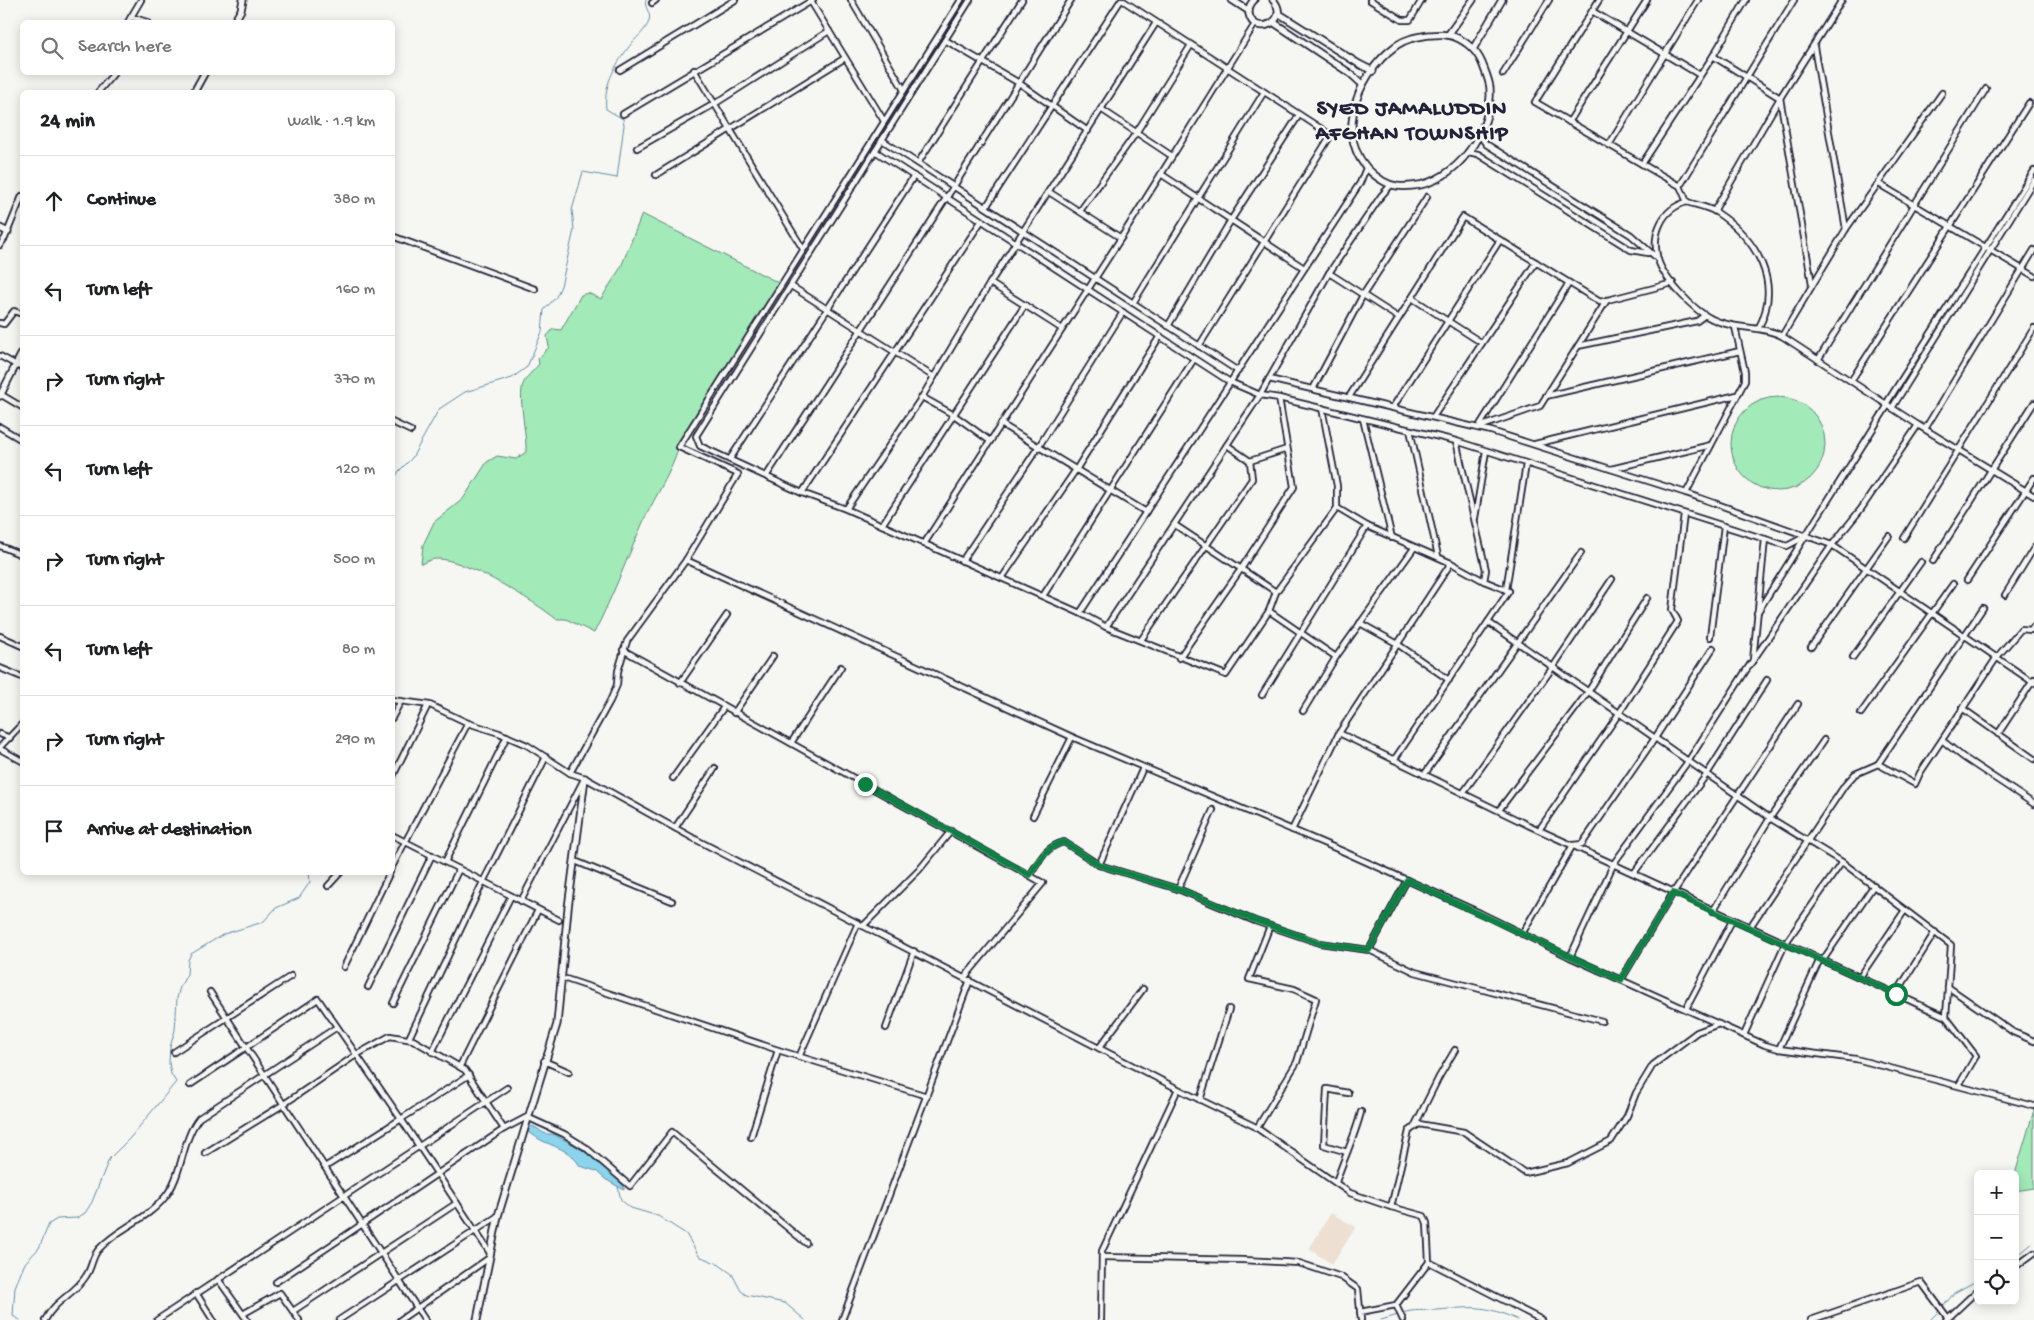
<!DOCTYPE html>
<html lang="en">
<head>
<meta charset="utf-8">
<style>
  body { margin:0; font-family:"Gochi Hand",sans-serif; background:#f2f2f2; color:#202124 }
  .controls { position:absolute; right:15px; bottom:15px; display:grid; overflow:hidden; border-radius:8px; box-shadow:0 2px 12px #0003 }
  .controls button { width:45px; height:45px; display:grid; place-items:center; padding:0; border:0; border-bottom:1px solid #e0e0e0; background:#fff; color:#202124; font:25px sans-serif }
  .stop { position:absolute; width:15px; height:15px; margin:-11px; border:4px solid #0b8043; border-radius:50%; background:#fff }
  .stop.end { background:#0b8043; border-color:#fff; box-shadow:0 1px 5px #0008 }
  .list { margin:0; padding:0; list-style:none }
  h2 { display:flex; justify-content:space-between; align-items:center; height:65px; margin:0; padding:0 20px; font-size:21px }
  h2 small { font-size:16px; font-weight:400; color:#757577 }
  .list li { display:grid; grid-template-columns:32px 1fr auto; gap:15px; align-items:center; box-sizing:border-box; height:90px; padding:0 20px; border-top:1px solid #e0e0e0 }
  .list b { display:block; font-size:19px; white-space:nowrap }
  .list em { font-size:16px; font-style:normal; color:#757577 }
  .icon { flex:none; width:28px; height:28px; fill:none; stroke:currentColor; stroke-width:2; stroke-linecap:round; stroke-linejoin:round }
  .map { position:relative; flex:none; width:2034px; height:1320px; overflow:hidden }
  .search { position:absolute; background:#fff; box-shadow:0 2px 12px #0003; left:20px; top:20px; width:375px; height:55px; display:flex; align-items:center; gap:12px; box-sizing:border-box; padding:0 18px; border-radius:8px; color:#757577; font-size:19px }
  .panel { position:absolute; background:#fff; box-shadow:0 2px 12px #0003; left:20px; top:90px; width:375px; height:785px; border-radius:8px }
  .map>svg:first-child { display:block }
  .built { fill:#ede0d3 }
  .green { fill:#a2eab8; stroke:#62867a }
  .water { fill:#8bd4ec; stroke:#618da5 }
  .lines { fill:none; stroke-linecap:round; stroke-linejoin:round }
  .stream { stroke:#618da5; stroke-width:1 }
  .minor-casing { stroke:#22223b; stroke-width:8 }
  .tertiary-casing { stroke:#22223b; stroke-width:9 }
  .minor { stroke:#f6f6f2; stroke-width:4.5 }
  .tertiary { stroke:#f6f6f2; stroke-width:5.5 }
  .route { stroke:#0b8043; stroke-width:6 }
  .labels { text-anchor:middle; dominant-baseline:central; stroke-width:4.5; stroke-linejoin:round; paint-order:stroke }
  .district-label { font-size:22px; font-weight:bold; letter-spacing:1px; fill:#22223b; stroke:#f6f6f2 }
</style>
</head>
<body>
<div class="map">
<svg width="2034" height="1320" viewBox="0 0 2034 1320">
  <rect width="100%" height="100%" fill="#f6f6f2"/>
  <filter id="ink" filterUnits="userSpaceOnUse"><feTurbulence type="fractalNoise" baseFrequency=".02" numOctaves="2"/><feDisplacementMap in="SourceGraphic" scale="10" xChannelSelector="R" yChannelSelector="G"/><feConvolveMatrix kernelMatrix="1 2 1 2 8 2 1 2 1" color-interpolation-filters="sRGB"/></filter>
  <g filter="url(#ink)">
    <polygon class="built" points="1331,1213 1356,1227 1332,1264 1309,1249"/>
    <g class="green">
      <path d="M642 214 781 284 679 447C671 473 656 495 644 520 627 558 613 596 594 633L566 619H556C536 602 462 557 436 559 431 559 426 562 421 564L423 545 434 522 463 499 487 462 497 456 516 459 526 452C527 434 517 394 524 382 527 376 534 370 539 364L538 359 549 347 547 336 553 329 561 330 581 295 588 293 601 299 621 267Z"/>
      <circle cx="1778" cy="444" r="47"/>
      <polygon points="2034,1110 2034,1188 2015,1191 2015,1174"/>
    </g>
    <path class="water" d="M530 1126C538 1127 538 1130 544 1133 547 1135 551 1133 555 1135 581 1148 606 1164 624 1187V1190L605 1179 596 1171 580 1166C571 1151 560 1149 545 1142 539 1140 534 1135 528 1132Z"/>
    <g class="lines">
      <g class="stream">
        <polyline points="10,220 16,206"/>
        <path d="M392 483 399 471 412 458 439 409 465 392 512 378 527 367 542 332 544 310 556 297 561 286 574 230 572 210 583 172 617 178 624 125 623 119 606 109C603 83 617 62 632 43 638 36 646 30 649 21 652 12 643 8 646 0"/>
        <polyline points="618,1187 621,1200 631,1208 658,1216 686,1234 699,1256 718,1264 732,1274 741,1291 746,1295 785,1303 805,1320"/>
        <polyline points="2015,1258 2034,1242"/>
        <polyline points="1942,1308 1954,1293 1978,1280"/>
        <path d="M1402 1313C1415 1309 1424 1311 1437 1310 1474 1307 1483 1304 1518 1320"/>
        <polyline points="20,1320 13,1316 15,1287 25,1263 39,1248 49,1224 57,1219 77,1218 85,1213 92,1202 109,1159 130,1138 176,1082 171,1074 169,1063 170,1047 175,1030 177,998 180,987 187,974 188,960 191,954 224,934 263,922 276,908 299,898 310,882 309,872"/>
        <polyline points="1381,1320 1398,1315"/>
        <polyline points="1930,1320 1939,1311"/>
      </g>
      <g class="minor-casing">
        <g id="minor">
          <polyline points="810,0 884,121"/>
          <polyline points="851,0 904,90"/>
          <polyline points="970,0 696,436 700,446 802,493 846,509 1080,613 1106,627 1226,675 1269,611"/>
          <polyline points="1122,0 1331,135 1199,346"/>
          <polyline points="1370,0 1402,20 1410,20 1422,0"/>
          <polyline points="1599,0 1535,102 1680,186 1794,0"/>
          <polyline points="652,3 656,0"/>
          <polyline points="1592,11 1700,75"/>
          <polyline points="131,17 147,22"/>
          <polyline points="128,22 141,0"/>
          <polyline points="945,40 1019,83 1088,131"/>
          <polyline points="1814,47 1846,229"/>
          <polyline points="1713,56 1780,98 1812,284"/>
          <polyline points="620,70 735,0"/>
          <polyline points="694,70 803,249"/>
          <polyline points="1503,74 1549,0"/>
          <polyline points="98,92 115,72"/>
          <polyline points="1101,109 1172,156"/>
          <polyline points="623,114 813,0"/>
          <polyline points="1569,122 1647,0"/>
          <polyline points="1479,134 1486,144 1631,235 1658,259"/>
          <polyline points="882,140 1238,371"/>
          <polyline points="1609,145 1698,0"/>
          <polyline points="637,148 716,103 829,31"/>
          <polyline points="875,151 1230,382 1260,395 1279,398 1456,441 1787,546 1806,536"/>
          <polyline points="1468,152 1478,154 1631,250 1648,253"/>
          <polyline points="918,163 1022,0"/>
          <polyline points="1642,164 1713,56 1746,0"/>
          <polyline points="1161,174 1304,268"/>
          <polyline points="656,175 845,58"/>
          <polyline points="1879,184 2034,276"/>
          <polyline points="1680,186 1687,202"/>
          <polyline points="1049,192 1121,238"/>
          <polyline points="986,207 1121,0"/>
          <polyline points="1080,211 1136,133 1191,45"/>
          <polyline points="1714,211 1780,98 1842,0"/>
          <polyline points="392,236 535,289"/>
          <polyline points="0,245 5,238 22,196"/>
          <polyline points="1329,273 1399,318"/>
          <polyline points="990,283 1062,329"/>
          <polyline points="791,286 934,377"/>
          <polyline points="1412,298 1482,343"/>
          <polyline points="1133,303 1264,92"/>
          <polyline points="0,323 4,324 14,311 22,314"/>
          <polyline points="1168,326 1231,220 1299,115"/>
          <path d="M1758 329C1783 283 1757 239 1716 212 1708 207 1696 205 1687 202 1661 209 1651 235 1658 260 1664 279 1694 311 1712 319 1734 330 1761 325 1782 336L1918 425 2034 496"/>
          <polyline points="1782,336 1846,229 1942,93"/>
          <polyline points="1578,346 1697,321 1705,315"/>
          <polyline points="0,356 22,368"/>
          <polyline points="1818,360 1986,89"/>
          <polyline points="1269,379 1491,431 1686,493 1832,545 2034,683"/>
          <polyline points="1851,381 2029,103"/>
          <polyline points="1313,389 1363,295 1427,197"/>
          <polyline points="0,394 22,407"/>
          <polyline points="1546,396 1740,351"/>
          <polyline points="922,397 954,415 990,441"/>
          <polyline points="1349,397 1463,217 1600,302 1673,283"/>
          <polyline points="1886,404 2034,171"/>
          <polyline points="1393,407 1500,240"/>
          <polyline points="1892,408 2034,180"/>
          <polyline points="1433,417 1536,262"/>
          <polyline points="1363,419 1392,538"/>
          <polyline points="392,422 411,431"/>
          <polyline points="1001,424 1146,512"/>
          <polyline points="0,427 22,440"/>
          <polyline points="1479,427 1540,406 1607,300"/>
          <polyline points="1478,428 1569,283"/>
          <polyline points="1925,429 2034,250"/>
          <polyline points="1410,430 1438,556"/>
          <polyline points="1456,441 1486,570 1484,581 1509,591 1488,622 1770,818 1842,862 1951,945 1946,1017"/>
          <polyline points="1535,444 1737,395"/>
          <polyline points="730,459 914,176"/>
          <polyline points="1250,461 1287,449"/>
          <polyline points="1611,469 1711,445"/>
          <polyline points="767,475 954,186 1071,0"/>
          <polyline points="802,493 982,220"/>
          <polyline points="1686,493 1745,381 1745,372 1735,327"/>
          <polyline points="1337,508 1367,526 1451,563"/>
          <polyline points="846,509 922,397 990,283 1156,23"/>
          <polyline points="1475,518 1486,451"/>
          <polyline points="882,525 1025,305"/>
          <polyline points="1175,525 1276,592 1269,611 1336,657"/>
          <polyline points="1904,538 2034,328"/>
          <polyline points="924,544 1121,238 1255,24"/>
          <polyline points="0,546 22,555"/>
          <polyline points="686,560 1072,737 1340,850 1480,913 1570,957 1765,1045 1779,1049 1856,1059 2034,1106"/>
          <polyline points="962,561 1039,446 1123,312"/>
          <polyline points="1933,561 2034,403"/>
          <polyline points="1002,578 1077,468 1160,336"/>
          <polyline points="1967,580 2034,478"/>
          <polyline points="1506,590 1526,464"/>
          <polyline points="1276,592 1337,508 1337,486 1322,408"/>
          <polyline points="2005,595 2034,548"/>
          <polyline points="1043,596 1194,359"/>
          <polyline points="1080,613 1360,183 1366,168"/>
          <polyline points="1757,613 1888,405"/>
          <polyline points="1360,623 1396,643 1449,680"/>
          <polyline points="1106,627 1260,395 1329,273 1381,196 1391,185"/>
          <polyline points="0,636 22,646"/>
          <polyline points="1710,637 1724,526"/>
          <polyline points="1141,640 1252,479 1250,461 1227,445"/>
          <polyline points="1811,647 1889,536"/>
          <polyline points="623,650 1043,883 965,977"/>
          <polyline points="1853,657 1921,562"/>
          <polyline points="1179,658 1241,569 1294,487 1279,398"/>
          <polyline points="1753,660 1765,539"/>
          <polyline points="0,668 22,677"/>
          <polyline points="680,683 727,615"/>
          <polyline points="1262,695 1367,526"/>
          <polyline points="392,700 430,705 468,723 499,733 527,745 570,773 585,778 693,838 1178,1089 1254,1126 1350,1193 1391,1207 1409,1131 1419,1124 1464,1132 1525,1173 1568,1163 1611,1141 1627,1116 1636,1093 1653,1065 1697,1032 1719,1024"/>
          <polyline points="1962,708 2034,759"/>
          <polyline points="1303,711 1336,657 1414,548"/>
          <polyline points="734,713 773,656"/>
          <polyline points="1861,713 1953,584"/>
          <polyline points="392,718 401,701"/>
          <polyline points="1339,733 1528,825 1946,1017 1976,1056 1959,1085"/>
          <polyline points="0,734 10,738"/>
          <polyline points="1998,734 2034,679"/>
          <polyline points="1943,741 1963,757 2034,804"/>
          <polyline points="791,743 841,667"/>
          <polyline points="0,747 22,724"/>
          <polyline points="0,749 22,761"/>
          <polyline points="1394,760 1488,622"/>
          <polyline points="1878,764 1915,784 1920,773 1997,657 2021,629 2031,630 2034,626"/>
          <polyline points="570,773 610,701 617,685 618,671 627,641 686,560 738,474 679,447 961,0"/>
          <polyline points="1424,775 1581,553"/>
          <polyline points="392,778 427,707"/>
          <polyline points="673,778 724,707"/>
          <polyline points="1463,793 1553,667 1612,579"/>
          <polyline points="1499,810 1588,692 1647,598"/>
          <polyline points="1033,816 1072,737"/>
          <polyline points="675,828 715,768"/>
          <polyline points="1292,830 1339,733 1451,563 1484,581"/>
          <polyline points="1539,830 1620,712 1678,621 1672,610 1684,514"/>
          <polyline points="392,835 559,920"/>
          <polyline points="575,861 672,901"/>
          <polyline points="445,862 507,736"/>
          <polyline points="1099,865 1143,768"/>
          <polyline points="392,867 468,723"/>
          <polyline points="1634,873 1707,774 1767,680"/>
          <path d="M1030 875C1040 860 1045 847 1064 842L1099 865 1178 889 1255 921 1320 943 1369 950 1415 972 1602 1021"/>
          <polyline points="328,886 341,872"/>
          <polyline points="1178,889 1213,810"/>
          <polyline points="521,901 584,779"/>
          <polyline points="1713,911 1770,818 1824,740"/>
          <polyline points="863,926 919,870 951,831"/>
          <polyline points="1750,927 1845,785 1855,774 1878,764 1983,608"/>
          <polyline points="1522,934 1573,845 1582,844 1655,738 1713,648"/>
          <polyline points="1369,950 1407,880"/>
          <polyline points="1570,957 1614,863 1689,760 1745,672 1832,545 1861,509 1918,425"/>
          <polyline points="1823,960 1874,885"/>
          <polyline points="344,967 390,872"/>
          <polyline points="1860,977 1905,910"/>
          <polyline points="566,979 778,1050 927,1096"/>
          <polyline points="1621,980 1673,893 1798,704"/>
          <polyline points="368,987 432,855"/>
          <polyline points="1948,987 2013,1032 2034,1041"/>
          <polyline points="210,992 425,1320"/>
          <polyline points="1896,994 1935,932"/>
          <polyline points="393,1003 459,869"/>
          <polyline points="1686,1009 1733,919"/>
          <polyline points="886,1028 914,951"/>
          <polyline points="1744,1035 1785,944 1842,862"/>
          <polyline points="409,1038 483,882 546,757"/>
          <polyline points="1099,1048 1143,989"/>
          <polyline points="1779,1049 1820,959"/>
          <polyline points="174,1052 291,976"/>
          <polyline points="432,1052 511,896"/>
          <polyline points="799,1057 858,923"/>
          <polyline points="544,1061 569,1072"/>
          <polyline points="460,1066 538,910"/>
          <polyline points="469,1075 401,1119 490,1253"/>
          <polyline points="190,1085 318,999 401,1119 325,1167"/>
          <polyline points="1200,1100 1229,1009"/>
          <polyline points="1414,1127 1439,1077 1455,1050"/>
          <polyline points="1257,1128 1297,1062 1316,999 1294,989 1249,979 1270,926"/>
          <polyline points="751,1137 778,1050"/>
          <polyline points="1347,1152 1324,1145 1327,1089 1348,1093"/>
          <polyline points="205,1153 284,1104 356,1055 390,1036 413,1040 465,1070 504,1129"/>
          <path d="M1336 1182C1344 1158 1355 1136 1361 1112"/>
          <polyline points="1391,1207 1424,1216 1427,1223 1429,1262 1542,1320"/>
          <polyline points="1102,1257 1243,1260 1299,1263 1341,1277 1358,1289 1361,1320"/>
          <polyline points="2015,1267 2034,1253"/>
          <polyline points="218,1279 247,1320"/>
          <polyline points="276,1282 504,1129 527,1117 564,1134 585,1147 630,1186 672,1132 806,1243"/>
          <polyline points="196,1293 213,1320"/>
          <polyline points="1396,1305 1403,1320"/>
          <polyline points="293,1311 457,1203"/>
          <polyline points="1360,1312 1396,1305 1429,1262"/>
          <polyline points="243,1314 280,1293 299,1320"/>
          <path d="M45 1320C55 1300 75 1294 86 1276 92 1268 92 1256 99 1249 118 1228 147 1220 165 1197 183 1175 181 1141 199 1118L337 1027"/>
          <polyline points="157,1320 507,1088"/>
          <polyline points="339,1320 498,1216"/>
          <polyline points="400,1320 489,1258"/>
          <polyline points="842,1320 970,980"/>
          <polyline points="1101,1320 1102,1251 1178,1089"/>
          <polyline points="1811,1320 1921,1282 1948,1318"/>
          <polyline points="1946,1320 1978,1290"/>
        </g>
      </g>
      <g class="tertiary-casing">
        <g id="tertiary">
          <polyline points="1232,0 1249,11"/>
          <path d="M1254 0C1250 4 1248 8 1249 14 1254 38 1292 21 1273 0"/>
          <polyline points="1278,13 1359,64 1373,71"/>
          <polyline points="234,22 241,10 243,0"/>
          <polyline points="1273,22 1351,74 1363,85"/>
          <path d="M1429 35C1435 35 1442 34 1448 35 1463 38 1476 49 1482 63 1485 71 1489 79 1490 88 1493 130 1456 183 1412 186 1402 187 1393 187 1383 181 1329 149 1353 76 1397 45 1407 38 1418 37 1429 35Z"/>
          <polyline points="1448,35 1473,0"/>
          <polyline points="1473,49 1502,0"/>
          <polyline points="194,92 205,72"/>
          <polyline points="0,228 8,232"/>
          <polyline points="0,396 22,353"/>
          <polyline points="477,1320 498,1216 557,1024 568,908 585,778"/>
        </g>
      </g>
      <use href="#minor" class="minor"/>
      <use href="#tertiary" class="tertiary"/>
    </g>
  </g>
  <g class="lines" filter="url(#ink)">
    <path class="route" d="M865 784 1030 875C1040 860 1045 847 1064 842L1099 865 1178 889 1254 920 1320 943 1369 950 1407 880 1621 980 1673 893 1896 994"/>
  </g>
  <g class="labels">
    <g class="district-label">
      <text x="1412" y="110">SYED JAMALUDDIN<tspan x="1412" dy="25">AFGHAN TOWNSHIP</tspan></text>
    </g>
  </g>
</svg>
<div class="controls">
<button>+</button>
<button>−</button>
<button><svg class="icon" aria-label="locate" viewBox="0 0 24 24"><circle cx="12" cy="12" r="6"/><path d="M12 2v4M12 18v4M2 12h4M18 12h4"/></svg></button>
</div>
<div class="stop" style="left:1896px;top:994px"></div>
<div class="stop end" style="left:865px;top:784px"></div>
<div class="search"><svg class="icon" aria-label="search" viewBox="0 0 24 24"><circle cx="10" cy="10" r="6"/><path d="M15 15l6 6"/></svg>Search here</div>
<section class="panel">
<h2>24 min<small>Walk · 1.9 km</small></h2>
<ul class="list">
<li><svg class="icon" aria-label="ahead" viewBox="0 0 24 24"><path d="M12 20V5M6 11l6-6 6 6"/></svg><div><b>Continue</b></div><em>380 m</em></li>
<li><svg class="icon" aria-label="left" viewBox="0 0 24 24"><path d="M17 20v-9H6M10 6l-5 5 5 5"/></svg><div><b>Turn left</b></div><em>160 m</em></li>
<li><svg class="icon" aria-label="right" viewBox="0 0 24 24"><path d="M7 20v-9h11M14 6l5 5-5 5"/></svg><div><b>Turn right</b></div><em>370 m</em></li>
<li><svg class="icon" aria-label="left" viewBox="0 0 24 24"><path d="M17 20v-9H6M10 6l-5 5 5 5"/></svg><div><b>Turn left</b></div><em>120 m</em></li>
<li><svg class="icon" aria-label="right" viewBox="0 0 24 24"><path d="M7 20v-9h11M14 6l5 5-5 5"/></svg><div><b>Turn right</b></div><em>500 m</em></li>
<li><svg class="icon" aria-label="left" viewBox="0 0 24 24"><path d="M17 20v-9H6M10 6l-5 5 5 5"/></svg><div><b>Turn left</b></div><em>80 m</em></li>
<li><svg class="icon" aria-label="right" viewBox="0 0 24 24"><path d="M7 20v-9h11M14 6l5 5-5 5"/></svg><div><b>Turn right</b></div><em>290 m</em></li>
<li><svg class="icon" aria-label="arrive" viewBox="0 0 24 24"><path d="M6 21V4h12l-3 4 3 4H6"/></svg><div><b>Arrive at destination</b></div></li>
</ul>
</section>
</div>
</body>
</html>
